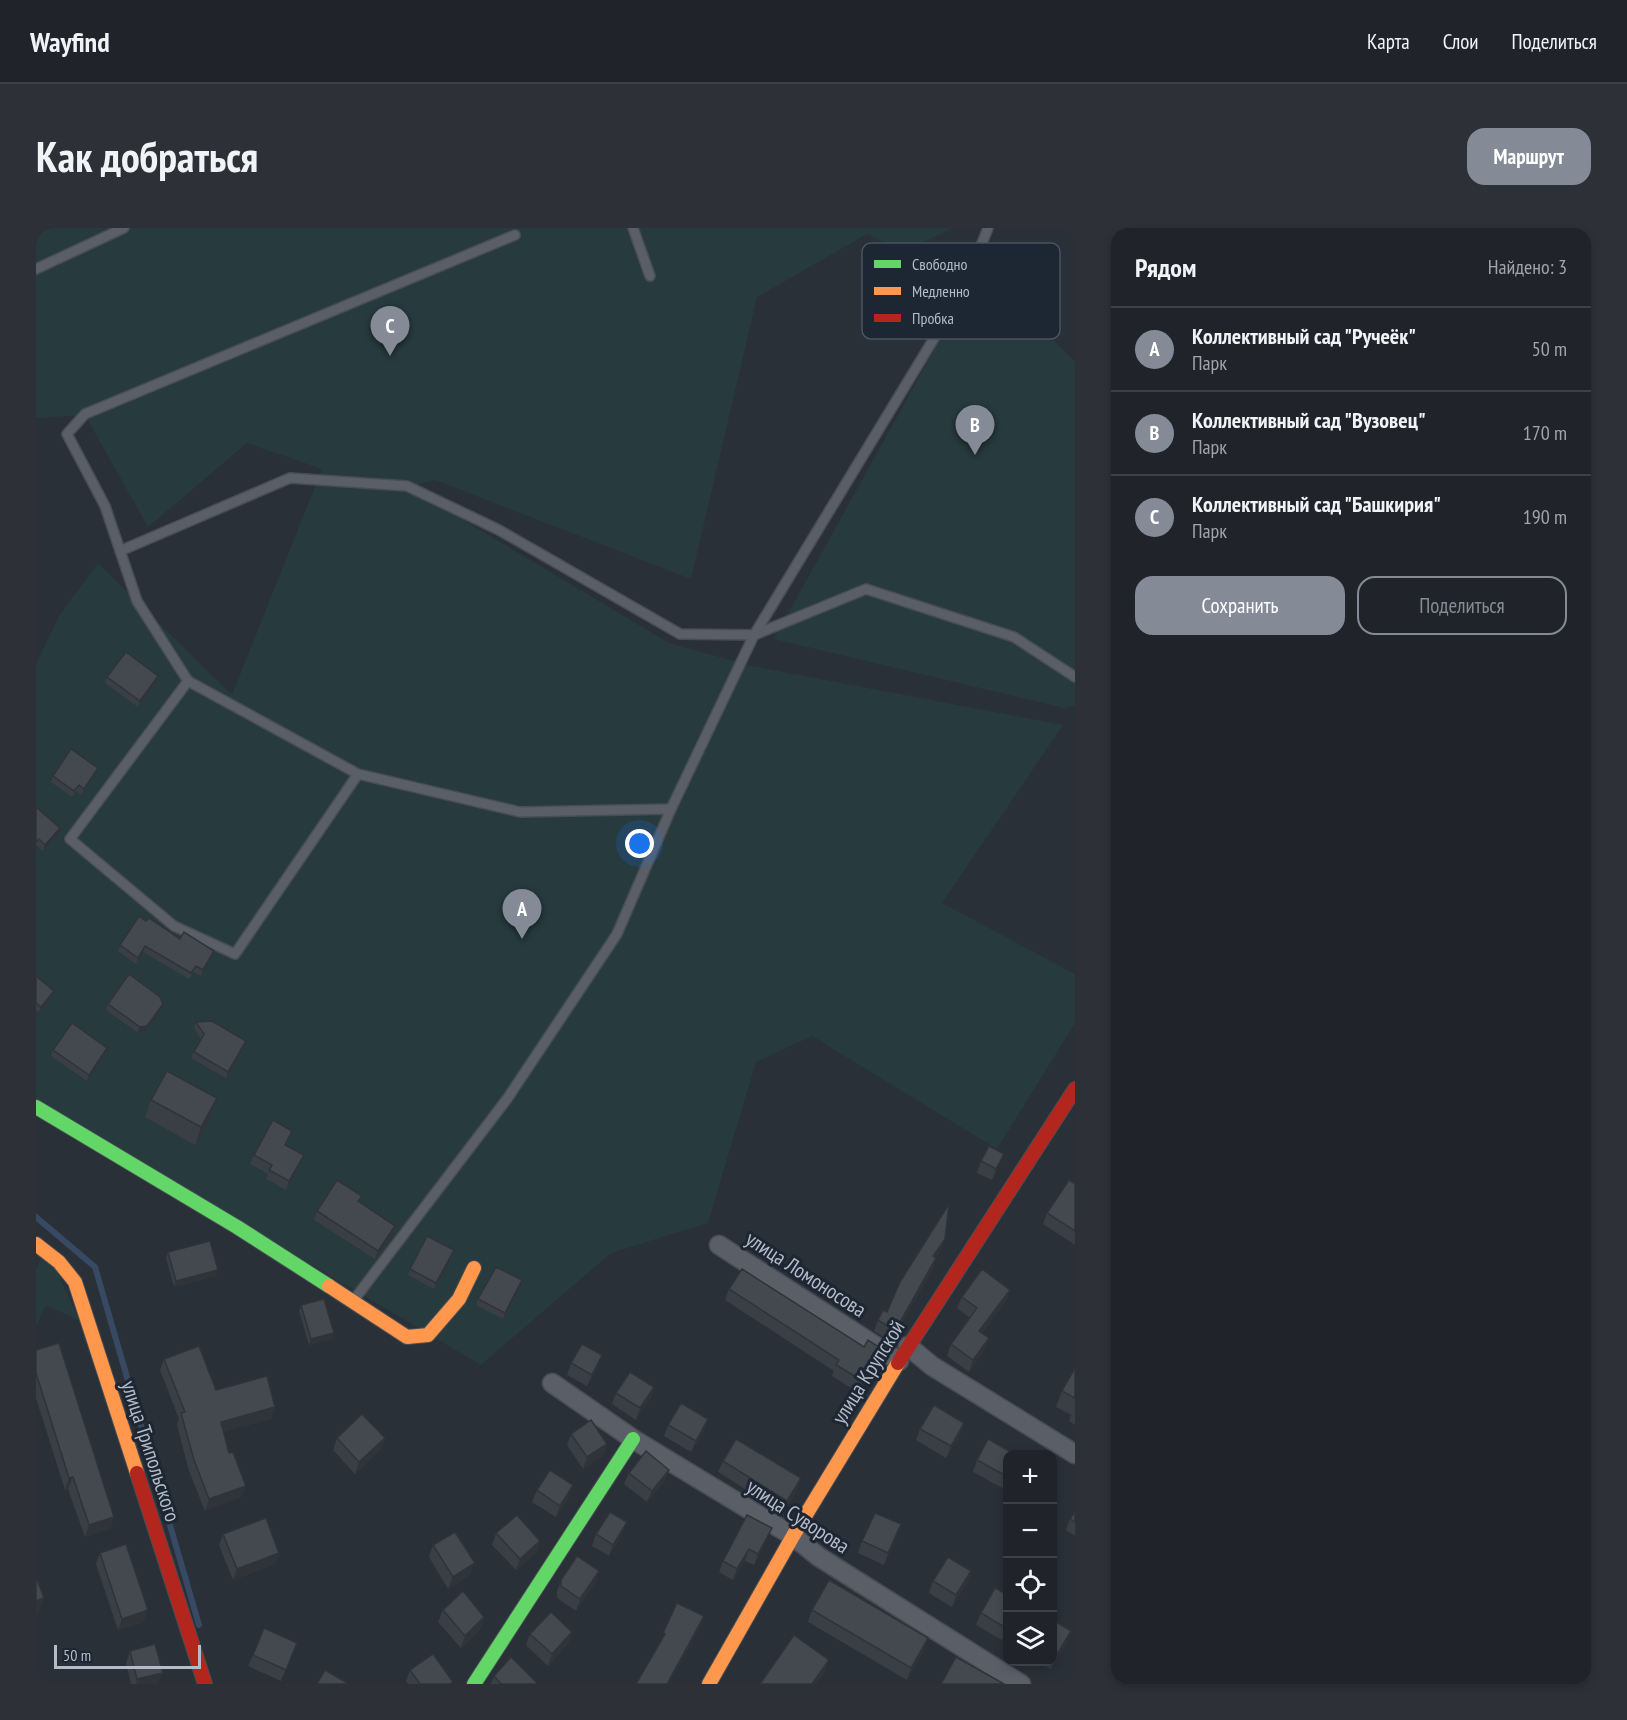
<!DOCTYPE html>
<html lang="ru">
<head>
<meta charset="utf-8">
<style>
  body { margin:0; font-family:"PT Sans Narrow",sans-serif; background:#2d3036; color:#f1f3f6 }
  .controls { position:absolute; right:18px; bottom:18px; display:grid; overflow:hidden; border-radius:12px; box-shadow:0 3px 9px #0003 }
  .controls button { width:54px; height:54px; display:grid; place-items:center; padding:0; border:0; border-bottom:2px solid #3d4147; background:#20242a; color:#f1f3f6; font:30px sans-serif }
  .scale { position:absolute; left:18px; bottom:15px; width:147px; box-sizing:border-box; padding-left:6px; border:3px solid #b4bcc9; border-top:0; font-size:16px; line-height:21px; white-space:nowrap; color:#b4bcc9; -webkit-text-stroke:4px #1d2633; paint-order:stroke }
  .you { position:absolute; left:604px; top:616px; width:21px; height:21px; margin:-15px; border:4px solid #fff; border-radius:50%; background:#1a73e8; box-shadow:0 0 0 9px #1a73e833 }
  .badge { display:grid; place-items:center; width:39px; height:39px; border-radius:50%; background:#848b96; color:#fff; font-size:20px; font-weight:700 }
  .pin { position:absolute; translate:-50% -50px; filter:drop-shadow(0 2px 3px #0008) }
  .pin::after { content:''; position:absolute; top:32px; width:21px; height:18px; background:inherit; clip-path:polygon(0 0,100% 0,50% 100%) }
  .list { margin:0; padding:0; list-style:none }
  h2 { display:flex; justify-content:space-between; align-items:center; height:78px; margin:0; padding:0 24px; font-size:26px }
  h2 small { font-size:20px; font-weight:400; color:#a2a4a8 }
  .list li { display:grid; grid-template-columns:39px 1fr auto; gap:18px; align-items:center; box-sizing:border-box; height:84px; padding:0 24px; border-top:2px solid #3d4147 }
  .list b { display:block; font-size:22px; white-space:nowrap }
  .list p { margin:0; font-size:20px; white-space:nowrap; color:#a2a4a8 }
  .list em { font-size:20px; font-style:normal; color:#a2a4a8 }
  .actions { display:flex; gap:12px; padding:18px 24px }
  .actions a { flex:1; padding:14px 0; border:2px solid #848b96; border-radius:18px; text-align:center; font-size:21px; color:#848b96 }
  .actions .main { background:#848b96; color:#fff }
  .icon { flex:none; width:33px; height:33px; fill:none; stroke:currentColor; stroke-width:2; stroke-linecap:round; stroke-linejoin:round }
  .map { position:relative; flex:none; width:1039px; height:1456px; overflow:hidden; border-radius:18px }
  header { display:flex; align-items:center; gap:36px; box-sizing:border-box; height:84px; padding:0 30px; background:#20242a; border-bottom:2px solid #3d4147 }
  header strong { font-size:28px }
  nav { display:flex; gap:33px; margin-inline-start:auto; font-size:21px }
  .intro { display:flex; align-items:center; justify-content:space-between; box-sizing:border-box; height:144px; padding:0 36px }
  h1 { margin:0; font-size:42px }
  .button { padding:15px 27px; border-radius:18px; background:#848b96; color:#fff; font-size:21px; font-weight:700 }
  main { display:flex; gap:36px; padding:0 36px }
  aside { flex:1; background:#20242a; border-radius:18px; box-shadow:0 3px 9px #0003 }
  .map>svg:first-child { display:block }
  .green { fill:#273a3e }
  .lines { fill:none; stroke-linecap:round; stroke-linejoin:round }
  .stream { stroke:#384963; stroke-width:6 }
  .lane-casing { stroke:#484c53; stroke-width:12 }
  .street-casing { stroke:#484c53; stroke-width:21 }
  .fast-casing { stroke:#484c53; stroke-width:16 }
  .slow-casing { stroke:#484c53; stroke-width:16 }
  .jam-casing { stroke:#484c53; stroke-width:16 }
  .lane { stroke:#5a5e66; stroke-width:9 }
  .street { stroke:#5a5e66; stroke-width:18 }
  .fast { stroke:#63d668; stroke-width:14 }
  .slow { stroke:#ff974d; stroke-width:14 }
  .jam { stroke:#b3261e; stroke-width:14 }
  .wall { fill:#3a3f45 }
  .shaded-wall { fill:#303338 }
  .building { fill:#444950; stroke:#303338; stroke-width:1.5 }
  .labels { text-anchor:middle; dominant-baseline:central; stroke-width:6; stroke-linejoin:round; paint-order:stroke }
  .street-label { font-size:21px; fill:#b4bcc9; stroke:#1d2633 }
  .key { fill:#1d2633; stroke:#4a5360; stroke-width:1.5 }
  .key-label { font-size:16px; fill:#b4bcc9 }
</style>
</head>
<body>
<header>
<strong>Wayfind</strong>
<nav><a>Карта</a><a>Слои</a><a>Поделиться</a></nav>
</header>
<div class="intro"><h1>Как добраться</h1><a class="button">Маршрут</a></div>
<main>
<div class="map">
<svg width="1039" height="1456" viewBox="0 0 1039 1456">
  <rect width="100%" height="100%" fill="#2a3038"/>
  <g class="green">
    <polygon points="0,0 916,0 868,24 831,6 721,69 655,351 399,252 372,259 633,415 716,438 1027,497 906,675 1039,746 1039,795 961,921 776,808 720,834 672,995 575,1025 445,1137 0,874 0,436 23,388 62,335 196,467 286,241 211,215 112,299 49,187 0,190"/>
    <polygon points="964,59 1039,134 1039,478 1028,480 738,411 923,77"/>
    <polygon points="6,1028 19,1039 44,1093 10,1077 0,1098 0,1042"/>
  </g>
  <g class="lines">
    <polyline class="stream" points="0,989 59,1039 163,1397"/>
    <g class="lane-casing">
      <g id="lane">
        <polyline points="597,0 614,48"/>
        <polyline points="0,41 88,0"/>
        <polyline points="84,323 254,250 371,258 463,302 644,406 718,407 830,361 978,409 1039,449"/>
        <polyline points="152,453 101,373 69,278 31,206 49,186 479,7"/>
        <polyline points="322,546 199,726 138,698 34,611 152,453 322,546 484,584 635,581"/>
        <polyline points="317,1073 471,871 581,706 635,581 718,407 928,61 952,0"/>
      </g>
    </g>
    <g class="street-casing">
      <g id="street">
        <polyline points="683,1017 863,1133"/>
        <polyline points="872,1118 896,1138 1039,1226"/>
        <polyline points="516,1155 597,1211 757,1308 783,1329 985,1456"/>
      </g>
    </g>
    <g class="fast-casing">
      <g id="fast">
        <polyline points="0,879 201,999 293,1058"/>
        <polyline points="438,1456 597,1211"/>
      </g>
    </g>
    <g class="slow-casing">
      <g id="slow">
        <polyline points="0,1016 23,1034 39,1054 101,1245"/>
        <polyline points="293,1058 371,1109 392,1107 423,1071 438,1040"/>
        <polyline points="673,1456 757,1308 862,1135"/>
      </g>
    </g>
    <g class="jam-casing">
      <g id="jam">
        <polyline points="862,1135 1039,861"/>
        <polyline points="101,1245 169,1456"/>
      </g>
    </g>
    <use href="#lane" class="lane"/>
    <use href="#street" class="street"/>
    <use href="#fast" class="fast"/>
    <use href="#slow" class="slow"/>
    <use href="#jam" class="jam"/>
  </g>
  <g class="wall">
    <polygon points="122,448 120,454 102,479 69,455 71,449"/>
    <polygon points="60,546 45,567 40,563 36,569 15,554 17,548"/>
    <polygon points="0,579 24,600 22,606 7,623 0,617"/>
    <polygon points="110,693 176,728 165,748 157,744 153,751 107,724 100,736 82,723 84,717"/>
    <polygon points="0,748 16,768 3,784 0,782"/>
    <polygon points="72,776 125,782 109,804 101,804 70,782"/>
    <polygon points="160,794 208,819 190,850 155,830 158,824 165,811 158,800"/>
    <polygon points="17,822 69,826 51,853 15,828"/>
    <polygon points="181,870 175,888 159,917 109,889 115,872"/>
    <polygon points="253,912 250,917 264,936 250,962 230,951 232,946 214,936 218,927"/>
    <polygon points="945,933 963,937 956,952 941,945"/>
    <polygon points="1039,956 1039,1017 1007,996 1011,985"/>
    <polygon points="324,974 356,1006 339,1031 278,992 281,983"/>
    <polygon points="418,1022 416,1028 398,1061 372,1047 374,1041"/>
    <polygon points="905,1023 900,1030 896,1042 855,1114 838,1103 842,1092 851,1084"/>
    <polygon points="132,1024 180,1048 138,1059 130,1030"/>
    <polygon points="486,1052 467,1091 440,1077 442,1071"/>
    <polygon points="693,1061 842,1133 823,1165 796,1148 798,1143 689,1072"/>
    <polygon points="974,1062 969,1074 946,1105 953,1110 949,1121 933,1144 911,1128 915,1116 934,1090 921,1080 926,1069"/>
    <polygon points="265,1077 296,1111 273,1117 263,1083"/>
    <polygon points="0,1122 78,1289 74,1301 49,1309 32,1261 29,1262 0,1170"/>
    <polygon points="128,1131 180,1162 239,1179 235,1191 187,1204 193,1225 210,1258 205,1269 169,1283 153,1243 141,1197 143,1191 124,1142"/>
    <polygon points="535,1135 562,1139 551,1158 531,1147"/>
    <polygon points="1039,1140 1039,1197 1033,1193 1035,1187 1020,1179 1026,1163"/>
    <polygon points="618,1159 614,1171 600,1192 576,1176 580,1165"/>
    <polygon points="672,1191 668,1202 655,1224 628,1208 632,1197"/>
    <polygon points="928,1195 924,1206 910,1230 880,1212 884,1201"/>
    <polygon points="535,1206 571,1216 567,1228 547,1241 531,1217"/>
    <polygon points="301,1210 349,1210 344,1222 319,1246 297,1222"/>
    <polygon points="972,1227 972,1263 937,1244 941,1232"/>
    <polygon points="687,1233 765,1250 761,1262 747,1285 682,1244"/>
    <polygon points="593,1245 629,1253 611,1274 588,1256"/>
    <polygon points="501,1262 533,1269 520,1289 496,1274"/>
    <polygon points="1039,1284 1039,1308 1030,1302 1034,1291"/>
    <polygon points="591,1294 586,1306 573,1328 556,1318 560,1306"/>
    <polygon points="460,1305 504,1313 500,1325 480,1342 456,1317"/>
    <polygon points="187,1306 243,1325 239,1336 197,1352 183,1317"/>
    <polygon points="861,1308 848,1337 822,1325 826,1313"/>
    <polygon points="731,1311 718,1337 709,1333 697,1352 683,1344 687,1333"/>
    <polygon points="397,1317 434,1347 412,1361 393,1329"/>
    <polygon points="64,1325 108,1394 82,1402 60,1336"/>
    <polygon points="935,1343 931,1355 916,1379 893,1365 897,1353"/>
    <polygon points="525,1352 559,1355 540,1383 521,1370 521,1364"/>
    <polygon points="972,1367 972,1403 966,1412 940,1397 945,1385"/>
    <polygon points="407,1382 448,1389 444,1401 425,1420 402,1394"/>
    <polygon points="776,1382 888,1422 871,1452 772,1394"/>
    <polygon points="1017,1392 1031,1414 1015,1441 1002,1434 1017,1434"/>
    <polygon points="536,1404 532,1416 512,1438 490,1417 494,1406"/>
    <polygon points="261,1415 245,1453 212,1438 217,1427"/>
    <polygon points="94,1423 122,1456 95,1456 90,1435"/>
    <polygon points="374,1442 416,1456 372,1456 370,1453"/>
    <polygon points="458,1448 501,1456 455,1456"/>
  </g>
  <g class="shaded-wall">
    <polygon points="122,448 120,454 102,479 104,473"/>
    <polygon points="62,540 60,546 45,567 48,561"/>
    <polygon points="24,600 22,606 7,623 9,617"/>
    <polygon points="109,718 107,724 100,736 102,730"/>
    <polygon points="178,723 176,728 165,748 167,742"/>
    <polygon points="18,763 16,768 3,784 5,779"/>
    <polygon points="127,776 125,782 109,804 101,804 104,799"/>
    <polygon points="210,813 208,819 190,850 192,844"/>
    <polygon points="71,820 69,826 51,853 53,847"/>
    <polygon points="181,870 175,888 159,917 165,899"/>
    <polygon points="968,926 963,937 956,952 960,941"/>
    <polygon points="268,927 264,936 250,962 253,953"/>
    <polygon points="359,998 356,1006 339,1031 342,1023"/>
    <polygon points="909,1011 905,1023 893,1039 897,1028"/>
    <polygon points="418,1022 416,1028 398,1061 400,1055"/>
    <polygon points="900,1030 896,1042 855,1114 859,1103"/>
    <polygon points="182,1042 180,1048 138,1059 140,1053"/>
    <polygon points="486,1052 484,1058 467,1091 469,1085"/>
    <polygon points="974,1062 969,1074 939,1114 943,1103"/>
    <polygon points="298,1105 296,1111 273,1117 275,1111"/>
    <polygon points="953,1110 949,1121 933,1144 937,1132"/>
    <polygon points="846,1121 842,1133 823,1165 827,1153"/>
    <polygon points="566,1127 562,1139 551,1158 556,1147"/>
    <polygon points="618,1159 614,1171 600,1192 604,1180"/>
    <polygon points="239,1179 235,1191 181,1206 185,1194"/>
    <polygon points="672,1191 668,1202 655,1224 660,1213"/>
    <polygon points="928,1195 924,1206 910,1230 915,1218"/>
    <polygon points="349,1210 344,1222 319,1246 323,1234"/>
    <polygon points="571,1216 567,1228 547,1241 551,1229"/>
    <polygon points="633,1242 629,1253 611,1274 616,1263"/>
    <polygon points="37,1249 32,1261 29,1262 33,1250"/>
    <polygon points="765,1250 761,1262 747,1285 751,1273"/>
    <polygon points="1022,1251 1018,1262 1017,1265 1017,1260"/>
    <polygon points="537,1257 533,1269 520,1289 524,1278"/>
    <polygon points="210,1258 205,1269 169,1283 173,1271"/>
    <polygon points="78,1289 74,1301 49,1309 53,1297"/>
    <polygon points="591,1294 586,1306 573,1328 577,1317"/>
    <polygon points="865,1296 861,1308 848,1337 852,1325"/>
    <polygon points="736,1300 731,1311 718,1337 722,1326"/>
    <polygon points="504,1313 500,1325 480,1342 484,1331"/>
    <polygon points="713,1321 709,1333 697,1352 701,1341"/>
    <polygon points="243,1325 239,1336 197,1352 201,1341"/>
    <polygon points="439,1335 434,1347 412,1361 417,1349"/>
    <polygon points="563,1343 559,1355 540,1383 544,1371"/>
    <polygon points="935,1343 931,1355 916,1379 920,1367"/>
    <polygon points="8,1370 2,1387 0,1388 0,1373"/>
    <polygon points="112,1382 108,1394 82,1402 86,1391"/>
    <polygon points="668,1388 664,1400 633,1456 631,1456"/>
    <polygon points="448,1389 444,1401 425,1420 429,1408"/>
    <polygon points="972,1398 972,1403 966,1412 970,1400"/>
    <polygon points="1035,1403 1031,1414 1015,1441 1019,1430"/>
    <polygon points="536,1404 532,1416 512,1438 516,1426"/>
    <polygon points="892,1410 888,1422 871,1452 875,1440"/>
    <polygon points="261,1415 257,1427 245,1453 250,1442"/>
    <polygon points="793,1432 789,1444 780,1456 776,1456"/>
    <polygon points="127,1445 122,1456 100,1456 101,1451"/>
  </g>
  <g class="building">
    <polygon points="90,424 122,448 104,473 71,449"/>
    <polygon points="35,521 62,540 48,561 43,557 38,563 17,548"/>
    <polygon points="0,579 24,600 9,617 3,611 0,614"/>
    <polygon points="103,688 110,693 113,690 144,711 148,704 178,723 167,742 160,738 155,745 109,718 102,730 84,717"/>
    <polygon points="93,746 124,769 127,776 111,798 104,799 72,776"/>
    <polygon points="0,748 18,763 5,779 0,775"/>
    <polygon points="176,793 210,813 192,844 158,824 168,806 160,794"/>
    <polygon points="36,795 71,820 53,847 17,822"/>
    <polygon points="131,843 181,870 165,899 115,872"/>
    <polygon points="237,892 256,903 249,917 268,927 253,953 233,942 236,937 218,927"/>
    <polygon points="953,918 968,926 960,941 945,933"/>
    <polygon points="301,952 326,968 322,973 359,998 342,1023 281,983"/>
    <polygon points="1033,952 1039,956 1039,1003 1011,985"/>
    <polygon points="913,976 909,1011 897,1028 900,1030 859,1103 842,1092 847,1082 851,1084 864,1054"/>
    <polygon points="391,1008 418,1022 400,1055 374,1041"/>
    <polygon points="174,1013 182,1042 140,1053 132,1024"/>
    <polygon points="460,1039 486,1052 469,1085 442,1071"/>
    <polygon points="706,1041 828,1119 832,1112 846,1121 827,1153 800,1137 803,1132 693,1061"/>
    <polygon points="946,1041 974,1062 943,1103 953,1110 937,1132 915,1116 941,1080 926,1069"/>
    <polygon points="288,1071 298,1105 275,1111 265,1077"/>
    <polygon points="23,1115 78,1289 53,1297 37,1249 33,1250 0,1145 0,1122"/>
    <polygon points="546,1116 566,1127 556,1147 535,1135"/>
    <polygon points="163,1118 180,1162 231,1148 239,1179 185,1194 193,1225 197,1224 210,1258 173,1271 158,1232 145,1185 149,1184 128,1131"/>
    <polygon points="1039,1140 1039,1170 1026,1163"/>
    <polygon points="594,1144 618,1159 604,1180 580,1165"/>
    <polygon points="645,1175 672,1191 660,1213 632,1197"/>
    <polygon points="898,1177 928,1195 915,1218 884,1201"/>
    <polygon points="326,1186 349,1210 323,1234 301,1210"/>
    <polygon points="555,1192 571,1216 551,1229 535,1206"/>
    <polygon points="700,1211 765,1250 751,1273 687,1233"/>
    <polygon points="952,1211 980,1227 972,1227 972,1249 941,1232"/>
    <polygon points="610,1223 633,1242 616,1263 593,1245"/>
    <polygon points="514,1242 537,1257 524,1278 501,1262"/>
    <polygon points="1017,1247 1022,1251 1017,1260"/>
    <polygon points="574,1284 591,1294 577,1317 560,1306"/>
    <polygon points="1039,1284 1039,1294 1034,1291"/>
    <polygon points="839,1285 865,1296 852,1325 826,1313"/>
    <polygon points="481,1287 504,1313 484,1331 460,1305"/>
    <polygon points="711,1287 736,1300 722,1326 713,1321 701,1341 687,1333"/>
    <polygon points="230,1290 243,1325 201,1341 187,1306"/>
    <polygon points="419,1304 439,1335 417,1349 397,1317"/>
    <polygon points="90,1316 112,1382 86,1391 64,1325"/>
    <polygon points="541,1328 563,1343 544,1371 525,1358 525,1352"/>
    <polygon points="912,1329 935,1343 920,1367 897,1353"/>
    <polygon points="0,1349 8,1370 0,1373"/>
    <polygon points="793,1352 892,1410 875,1440 776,1382"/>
    <polygon points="959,1360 972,1367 972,1398 970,1400 945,1385"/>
    <polygon points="427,1363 448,1389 429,1408 407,1382"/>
    <polygon points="641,1375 668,1388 631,1456 600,1456 629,1406 627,1405"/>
    <polygon points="515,1384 536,1404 516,1426 494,1406"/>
    <polygon points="1017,1392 1035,1403 1019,1430 1017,1428"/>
    <polygon points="228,1400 261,1415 250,1442 217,1427"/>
    <polygon points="758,1407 793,1432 776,1456 724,1456"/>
    <polygon points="119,1416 127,1445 101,1451 94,1423"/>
    <polygon points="397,1426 417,1454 414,1456 384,1456 374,1442"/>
    <polygon points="475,1429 502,1456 465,1456 458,1448"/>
    <polygon points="920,1429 968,1456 905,1456"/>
    <polygon points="289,1442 313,1456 281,1456"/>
  </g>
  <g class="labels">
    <g class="street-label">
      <text transform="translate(770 1046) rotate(33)">улица Ломоносова</text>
      <text transform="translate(832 1144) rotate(-58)">улица Крупской</text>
      <text transform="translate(115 1223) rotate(72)">улица Трипольского</text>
      <text transform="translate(762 1288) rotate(33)">улица Суворова</text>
    </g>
  </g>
  <rect x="826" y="15" width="198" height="96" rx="9" class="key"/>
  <rect x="838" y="32" width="27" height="8" fill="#63d668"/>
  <rect x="838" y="59" width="27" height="8" fill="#ff974d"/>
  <rect x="838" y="86" width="27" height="8" fill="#b3261e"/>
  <g class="key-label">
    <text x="876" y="42">Свободно</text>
    <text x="876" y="69">Медленно</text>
    <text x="876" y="96">Пробка</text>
  </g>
</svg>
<div class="controls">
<button>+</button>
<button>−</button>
<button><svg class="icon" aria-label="locate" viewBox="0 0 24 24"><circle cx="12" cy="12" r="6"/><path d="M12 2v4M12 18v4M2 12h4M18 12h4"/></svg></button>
<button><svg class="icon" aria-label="layers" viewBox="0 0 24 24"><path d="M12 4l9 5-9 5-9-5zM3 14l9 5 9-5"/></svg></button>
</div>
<div class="scale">50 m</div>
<div class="you"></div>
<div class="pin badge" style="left:486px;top:711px">A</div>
<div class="pin badge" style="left:939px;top:227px">B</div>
<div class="pin badge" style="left:354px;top:128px">C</div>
</div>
<aside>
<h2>Рядом<small>Найдено: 3</small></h2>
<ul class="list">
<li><span class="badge">A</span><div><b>Коллективный сад &quot;Ручеёк&quot;</b><p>Парк</p></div><em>50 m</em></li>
<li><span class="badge">B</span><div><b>Коллективный сад &quot;Вузовец&quot;</b><p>Парк</p></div><em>170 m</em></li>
<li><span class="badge">C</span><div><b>Коллективный сад &quot;Башкирия&quot;</b><p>Парк</p></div><em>190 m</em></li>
</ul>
<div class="actions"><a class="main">Сохранить</a><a>Поделиться</a></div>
</aside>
</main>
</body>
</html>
